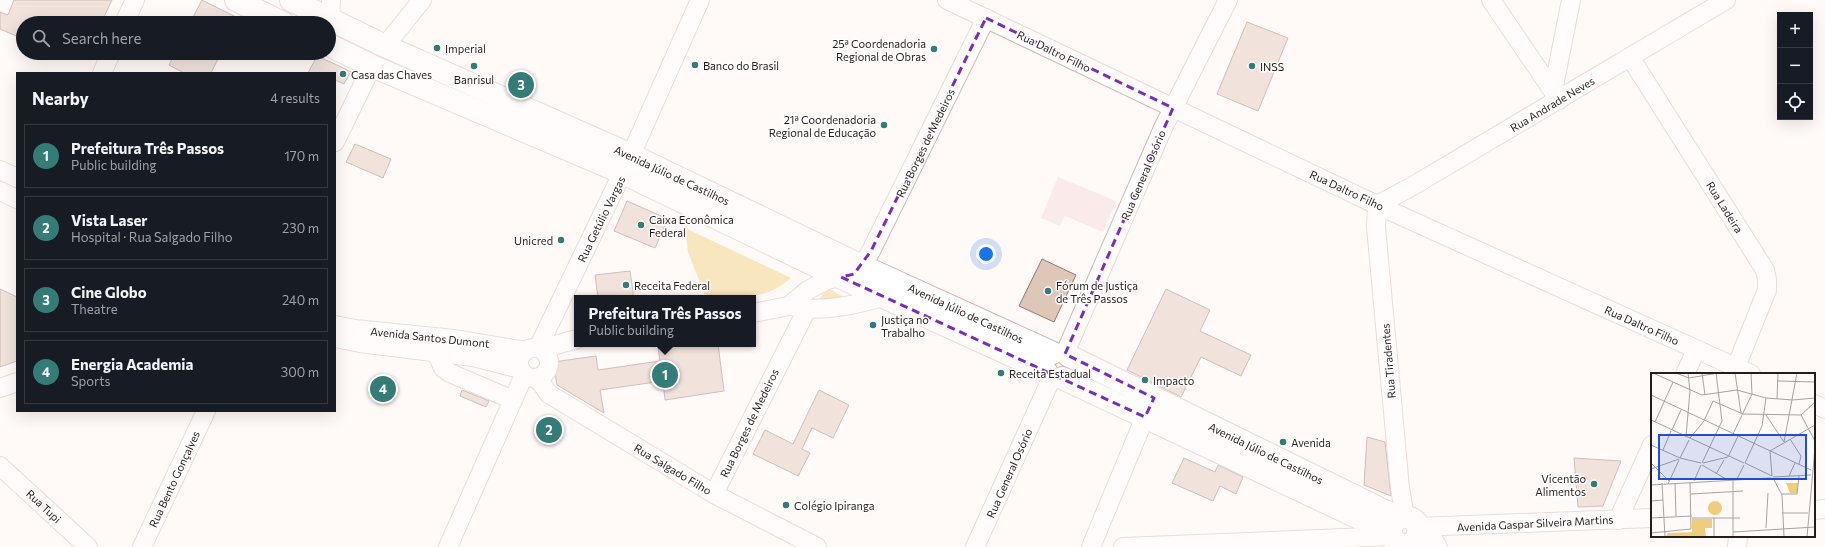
<!DOCTYPE html>
<html lang="en">
<head>
<meta charset="utf-8">
<style>
  body { margin:0; font-family:Commissioner,sans-serif; background:#242831; color:#f1f3f6 }
  .controls { position:absolute; right:12px; top:12px; display:grid; overflow:hidden; border-radius:0px; box-shadow:0 4px 16px #0002 }
  .controls button { width:36px; height:36px; display:grid; place-items:center; padding:0; border:0; border-bottom:1px solid #363941; background:#171b24; color:#f1f3f6; font:20px sans-serif }
  .you { position:absolute; left:986px; top:254px; width:14px; height:14px; margin:-10px; border:3px solid #fff; border-radius:50%; background:#1a73e8; box-shadow:0 0 0 6px #1a73e833 }
  .badge { display:grid; place-items:center; width:26px; height:26px; border-radius:50%; background:#347c78; color:#fff; font-size:13px; font-weight:700 }
  .pin { position:absolute; translate:-50% -50%; border:2px solid #fff; box-shadow:0 1px 4px #0006 }
  .popup { position:absolute; left:574px; top:295px; width:182px; height:52px; box-sizing:border-box; display:grid; place-content:center; border-radius:0px; background:#171b24; filter:drop-shadow(0 1px 3px #0005); font-size:13px; white-space:nowrap; color:#9ea1a6 }
  .popup b { font-size:15px; color:#f1f3f6 }
  .popup::after { content:''; position:absolute; left:50%; top:100%; margin-left:-8px; border:8px solid transparent; border-top-color:#171b24 }
  .list { margin:0; padding:0; list-style:none }
  h2 { display:flex; justify-content:space-between; align-items:center; height:52px; margin:0; padding:0 16px; font-size:17px }
  h2 small { font-size:13px; font-weight:400; color:#9ea1a6 }
  .list li { display:grid; grid-template-columns:26px 1fr auto; gap:12px; align-items:center; box-sizing:border-box; height:64px; margin:0 8px 8px; padding:0 8px; border:1px solid #363941; border-radius:0px }
  .list b { display:block; font-size:15px; white-space:nowrap }
  .list p { margin:0; font-size:13px; white-space:nowrap; color:#9ea1a6 }
  .list em { font-size:13px; font-style:normal; color:#9ea1a6 }
  .icon { flex:none; width:22px; height:22px; fill:none; stroke:currentColor; stroke-width:2; stroke-linecap:round; stroke-linejoin:round }
  .map { position:relative; flex:none; width:1825px; height:547px; overflow:hidden }
  .search { position:absolute; background:#171b24; box-shadow:0 4px 16px #0002; left:16px; top:16px; width:320px; height:44px; display:flex; align-items:center; gap:10px; box-sizing:border-box; padding:0 14px; border-radius:22px; color:#9ea1a6; font-size:15px }
  .panel { position:absolute; background:#171b24; box-shadow:0 4px 16px #0002; left:16px; top:72px; width:320px; height:340px; border-radius:0px }
  .map>svg:first-child { display:block }
  .built { fill:#faeae9 }
  .green { fill:#efce7b }
  .building { fill:#dfc7b8; stroke:#917b6d }
  .lines { fill:none; stroke-linecap:round; stroke-linejoin:round }
  .minor-casing { stroke:#d5b7b6; stroke-width:20 }
  .major-casing { stroke:#d5b7b6; stroke-width:24 }
  .minor { stroke:#fff; stroke-width:18 }
  .major { stroke:#fff; stroke-width:22 }
  .marked { fill:none; stroke:#7b2cbf; stroke-width:3; stroke-dasharray:8 5; stroke-linejoin:round }
  .poi-dot { fill:#347c78; stroke:#fff; stroke-width:1.5 }
  .labels { text-anchor:middle; dominant-baseline:central; stroke-width:3; stroke-linejoin:round; paint-order:stroke }
  .poi-label { font-size:11px; fill:#261c1b; stroke:#fff; text-anchor:start }
  .street-label { font-size:11px; fill:#261c1b; stroke:#fff }
  .inset-road { fill:none; stroke:#a8a1a0; stroke-width:1 }
  .view { fill:#1d4ed8; fill-opacity:0.15; stroke:#1d4ed8; stroke-width:2 }
  .inset-edge { fill:none; stroke:#261c1b; stroke-width:2 }
</style>
</head>
<body>
<div class="map">
<svg width="1825" height="547" viewBox="0 0 1825 547">
  <rect width="100%" height="100%" fill="#fff9f8"/>
  <polygon class="built" points="1058,177 1116,201 1103,232 1065,216 1060,226 1041,218"/>
  <g class="green">
    <path d="M685 228 791 278C764 301 740 298 706 298L688 252Z"/>
    <polygon points="828,288 843,297 818,301"/>
  </g>
  <g class="building">
    <polygon points="14,0 112,0 101,23 23,23 23,39 0,29 0,12 8,15"/>
    <polygon points="202,0 248,23 190,23"/>
    <polygon points="1247,22 1288,38 1258,111 1217,94"/>
    <polygon points="175,53 221,53 211,73 184,73 169,65"/>
    <polygon points="317,56 335,64 353,73 350,73 344,84 335,80 335,73 308,73"/>
    <polygon points="355,144 391,159 383,178 346,162"/>
    <polygon points="627,201 668,219 655,248 614,231"/>
    <polygon points="1042,259 1076,275 1054,322 1019,306"/>
    <polygon points="630,271 634,298 598,298 595,275"/>
    <polygon points="0,289 17,297 17,361 0,367"/>
    <polygon points="1166,289 1210,310 1200,331 1251,355 1241,376 1201,357 1181,397 1127,370"/>
    <polygon points="681,344 718,344 724,391 665,400 663,381 600,390 604,413 557,385 553,362 596,356 598,370 660,361 658,347"/>
    <polygon points="462,390 489,401 486,407 460,396"/>
    <polygon points="819,390 849,405 833,438 812,428 802,449 810,453 798,476 753,454 765,430 793,444"/>
    <polygon points="1367,437 1385,442 1391,496 1364,485"/>
    <polygon points="1184,458 1215,472 1218,465 1243,477 1236,494 1220,486 1213,501 1172,483"/>
    <polygon points="1574,458 1621,461 1603,506 1578,507"/>
  </g>
  <g class="lines">
    <g class="minor-casing">
      <g id="minor">
        <polyline points="947,0 1377,205 1751,374"/>
        <polyline points="1491,0 1559,100"/>
        <polyline points="330,19 331,0"/>
        <polyline points="124,23 135,0"/>
        <polyline points="385,46 422,0"/>
        <polyline points="1630,57 1765,270 1767,280 1767,290 1736,367"/>
        <polyline points="102,73 111,53"/>
        <polyline points="1553,91 1571,0"/>
        <polyline points="335,142 372,66"/>
        <polyline points="0,170 17,178"/>
        <polyline points="0,191 17,199"/>
        <path d="M795 307C824 312 855 305 883 297"/>
        <polyline points="753,313 789,306 808,290 827,280 854,274 862,266 871,251 986,18"/>
        <polyline points="335,325 355,329 454,339 526,351"/>
        <polyline points="335,338 360,343 473,357 520,369"/>
        <circle cx="534" cy="363" r="15"/>
        <polyline points="538,348 631,155 700,0"/>
        <polyline points="541,349 577,339"/>
        <polyline points="436,352 443,368 450,373 513,400"/>
        <polyline points="1065,353 1163,128 1228,0"/>
        <polyline points="1685,374 1696,350"/>
        <polyline points="538,379 549,394 714,494 817,547"/>
        <polyline points="0,388 17,382"/>
        <polyline points="1814,404 1825,409"/>
        <polyline points="0,466 88,547"/>
        <polyline points="714,494 807,309"/>
        <polyline points="1814,510 1825,509"/>
        <polyline points="1405,517 1400,488 1376,227 1377,205 1411,187 1726,0"/>
        <polyline points="1618,520 1652,445"/>
        <polyline points="1418,527 1652,518"/>
        <polyline points="142,547 206,411"/>
        <polyline points="448,547 524,375"/>
        <polyline points="975,547 1052,377"/>
        <polyline points="1091,547 1145,417"/>
        <polyline points="1123,547 1392,536"/>
        <polyline points="1737,547 1738,536"/>
      </g>
    </g>
    <g class="major-casing">
      <g id="major">
        <polyline points="236,0 283,23"/>
        <polyline points="291,0 385,46 631,155 862,266 1053,353"/>
        <polyline points="329,45 372,66 623,173 831,273 1046,371"/>
        <polyline points="1069,356 1399,518"/>
        <polyline points="1062,378 1391,533"/>
        <circle cx="1405" cy="531" r="14"/>
        <polyline points="1418,533 1429,538 1436,547"/>
      </g>
    </g>
    <use href="#minor" class="minor"/>
    <use href="#major" class="major"/>
  </g>
  <path d="M0 0H1825V547H0ZM986 18 1173 108 1065 354 1154 398 1145 417 841 277 854 274 871 251Z" fill="#fff9f8" fill-opacity=".55" fill-rule="evenodd"/>
  <path class="marked" d="M986 18 1173 108 1065 354 1154 398 1145 417 841 277 854 274 871 251Z"/>
  <g class="poi-dot">
    <circle cx="437" cy="48" r="4"/>
    <circle cx="934" cy="49" r="4"/>
    <circle cx="695" cy="65" r="4"/>
    <circle cx="474" cy="66" r="4"/>
    <circle cx="1252" cy="66" r="4"/>
    <circle cx="343" cy="74" r="4"/>
    <circle cx="884" cy="125" r="4"/>
    <circle cx="641" cy="225" r="4"/>
    <circle cx="561" cy="240" r="4"/>
    <circle cx="626" cy="285" r="4"/>
    <circle cx="1048" cy="291" r="4"/>
    <circle cx="873" cy="325" r="4"/>
    <circle cx="1001" cy="373" r="4"/>
    <circle cx="1145" cy="380" r="4"/>
    <circle cx="1283" cy="442" r="4"/>
    <circle cx="1594" cy="484" r="4"/>
    <circle cx="786" cy="505" r="4"/>
  </g>
  <g class="labels">
    <g class="poi-label">
      <text x="926" y="43" text-anchor="end">25ª Coordenadoria<tspan x="926" dy="13">Regional de Obras</tspan></text>
      <text x="445" y="48">Imperial</text>
      <text x="703" y="65">Banco do Brasil</text>
      <text x="1260" y="66">INSS</text>
      <text x="351" y="74">Casa das Chaves</text>
      <text x="474" y="79" text-anchor="middle">Banrisul</text>
      <text x="876" y="119" text-anchor="end">21ª Coordenadoria<tspan x="876" dy="13">Regional de Educação</tspan></text>
      <text x="649" y="219">Caixa Econômica<tspan x="649" dy="13">Federal</tspan></text>
      <text x="553" y="240" text-anchor="end">Unicred</text>
      <text x="634" y="285">Receita Federal</text>
      <text x="1056" y="285">Fórum de Justiça<tspan x="1056" dy="13">de Três Passos</tspan></text>
      <text x="881" y="319">Justiça no<tspan x="881" dy="13">Trabalho</tspan></text>
      <text x="1009" y="373">Receita Estadual</text>
      <text x="1153" y="380">Impacto</text>
      <text x="1291" y="442">Avenida</text>
      <text x="1586" y="478" text-anchor="end">Vicentão<tspan x="1586" dy="13">Alimentos</tspan></text>
      <text x="794" y="505">Colégio Ipiranga</text>
    </g>
    <g class="street-label">
      <text transform="translate(1054 51) rotate(26)">Rua Daltro Filho</text>
      <text transform="translate(1552 104) rotate(-31)">Rua Andrade Neves</text>
      <text transform="translate(925 143) rotate(-64)">Rua Borges de Medeiros</text>
      <text transform="translate(672 175) rotate(25)">Avenida Júlio de Castilhos</text>
      <text transform="translate(1143 175) rotate(-67)">Rua General Osório</text>
      <text transform="translate(1347 190) rotate(25)">Rua Daltro Filho</text>
      <text transform="translate(1725 207) rotate(58)">Rua Ladeira</text>
      <text transform="translate(601 219) rotate(-64)">Rua Getúlio Vargas</text>
      <text transform="translate(966 313) rotate(25)">Avenida Júlio de Castilhos</text>
      <text transform="translate(1642 325) rotate(24)">Rua Daltro Filho</text>
      <text transform="translate(430 337) rotate(6)">Avenida Santos Dumont</text>
      <text transform="translate(1388 361) rotate(-95)">Rua Tiradentes</text>
      <text transform="translate(749 423) rotate(-64)">Rua Borges de Medeiros</text>
      <text transform="translate(1266 453) rotate(26)">Avenida Júlio de Castilhos</text>
      <text transform="translate(673 469) rotate(31)">Rua Salgado Filho</text>
      <text transform="translate(1009 473) rotate(-66)">Rua General Osório</text>
      <text transform="translate(174 479) rotate(-65)">Rua Bento Gonçalves</text>
      <text transform="translate(44 506) rotate(43)">Rua Tupi</text>
      <text transform="translate(1535 523) rotate(-3)">Avenida Gaspar Silveira Martins</text>
    </g>
  </g>
  <g transform="translate(1651 373)">
    <rect width="164" height="164" fill="#fff9f8"/>
    <path d="M135 110H147L146 120H139ZM57 135a7 7 0 1 1 14 0a7 7 0 1 1-14 0ZM41 146H61V155H54L55 164H15L17 160 41 159Z" fill="#efce7b"/>
    <path class="inset-road" d="M2 0 51 22 86 17 115 25 142 27 164 25M25 0 38 5 67 0M51 0 54 22M84 0 90 40M127 8 164 9M0 22 160 97M126 26 127 0M115 42 133 69M150 42 164 68M0 47 93 90M4 49 22 9M21 57 30 37M82 61 101 21 100 0M35 63 39 18 37 0M39 65 53 48 62 28 92 41 150 42 164 29M139 66 150 83 148 91M133 69 146 0M0 72 29 85M12 77 20 58M29 85 50 90M29 85 38 67M0 90 18 108M51 90 71 48 65 0M52 90 77 84 87 63M94 90 111 53 115 25M94 90 121 103M51 92 75 106M0 96 28 86M65 101 73 87M121 103 119 78 164 52M138 103 144 90M122 104 160 102M122 105 131 122 133 164M82 106V164M86 106 93 92M43 108 50 92M11 110 14 164M24 110 25 143M17 111 28 87M0 112 120 105M40 121 92 118M131 121H146L148 103M0 128 12 127M131 140H157M0 145 41 143M41 145H89M63 145V164M115 155 117 120M82 159 164 154M0 160 40 156 39 109M156 164 164 75"/>
    <path class="view" d="M8 62H155V106H8Z"/>
    <rect width="164" height="164" class="inset-edge"/>
  </g>
</svg>
<div class="controls">
<button>+</button>
<button>−</button>
<button><svg class="icon" aria-label="locate" viewBox="0 0 24 24"><circle cx="12" cy="12" r="6"/><path d="M12 2v4M12 18v4M2 12h4M18 12h4"/></svg></button>
</div>
<div class="you"></div>
<div class="pin badge" style="left:665px;top:375px">1</div>
<div class="popup"><b>Prefeitura Três Passos</b>Public building</div>
<div class="pin badge" style="left:549px;top:430px">2</div>
<div class="pin badge" style="left:521px;top:85px">3</div>
<div class="pin badge" style="left:383px;top:389px">4</div>
<div class="search"><svg class="icon" aria-label="search" viewBox="0 0 24 24"><circle cx="10" cy="10" r="6"/><path d="M15 15l6 6"/></svg>Search here</div>
<section class="panel">
<h2>Nearby<small>4 results</small></h2>
<ul class="list">
<li><span class="badge">1</span><div><b>Prefeitura Três Passos</b><p>Public building</p></div><em>170 m</em></li>
<li><span class="badge">2</span><div><b>Vista Laser</b><p>Hospital · Rua Salgado Filho</p></div><em>230 m</em></li>
<li><span class="badge">3</span><div><b>Cine Globo</b><p>Theatre</p></div><em>240 m</em></li>
<li><span class="badge">4</span><div><b>Energia Academia</b><p>Sports</p></div><em>300 m</em></li>
</ul>
</section>
</div>
</body>
</html>
